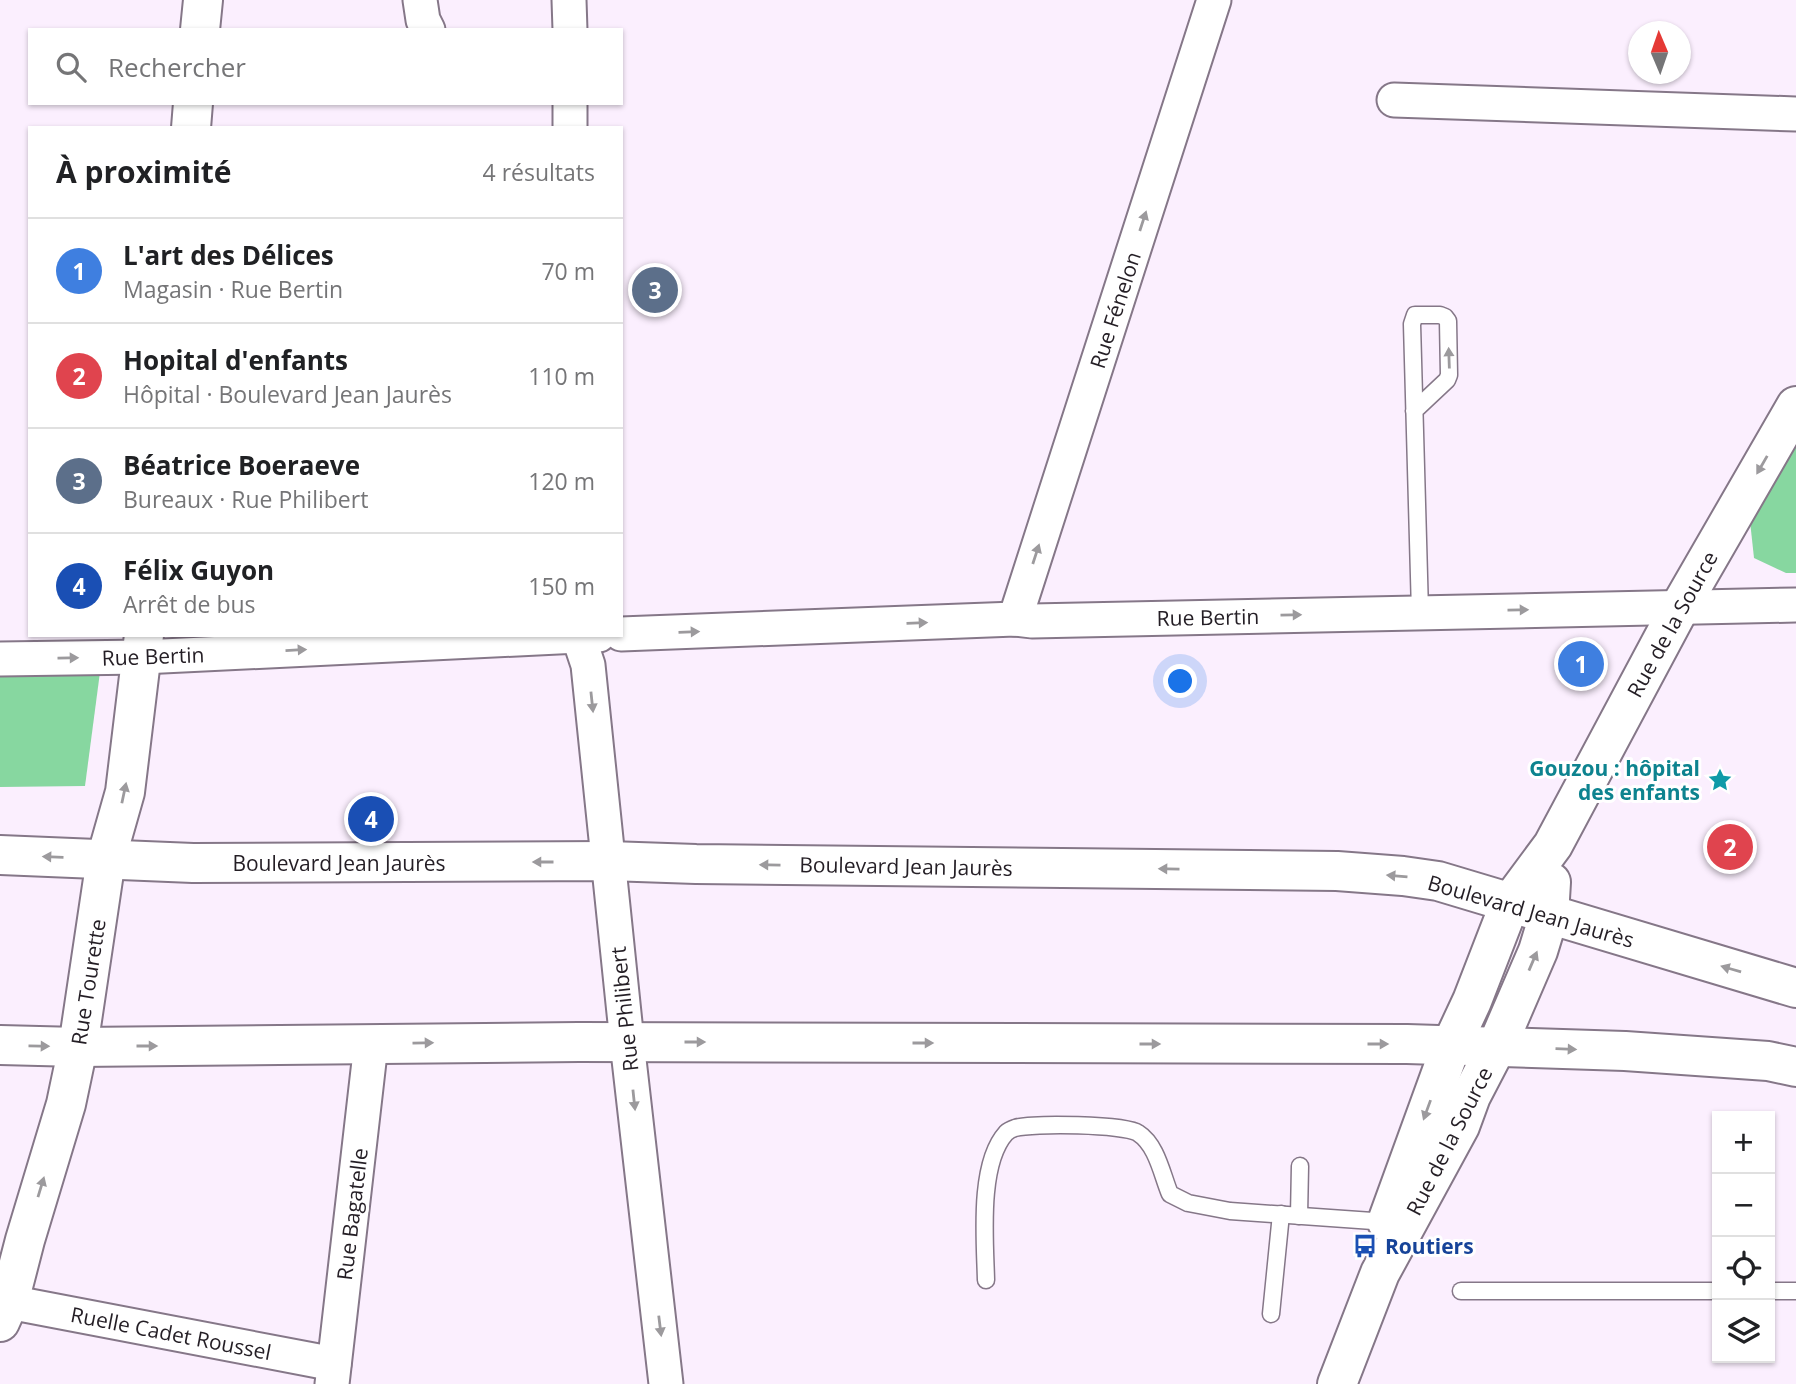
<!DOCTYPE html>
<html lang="fr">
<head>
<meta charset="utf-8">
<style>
  body { margin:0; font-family:"Open Sans",sans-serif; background:#f6f6f6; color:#202124 }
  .controls { position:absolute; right:21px; bottom:21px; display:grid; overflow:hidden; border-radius:0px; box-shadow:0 2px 5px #0004 }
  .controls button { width:63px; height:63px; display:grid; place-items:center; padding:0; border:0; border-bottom:2px solid #e0e0e0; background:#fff; color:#202124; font:35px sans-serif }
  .compass { position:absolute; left:1628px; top:21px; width:63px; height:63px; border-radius:50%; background:#fff; box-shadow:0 2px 5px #0004; rotate:358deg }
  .you { position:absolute; left:1181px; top:682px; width:24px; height:24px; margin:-18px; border:5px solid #fff; border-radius:50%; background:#1a73e8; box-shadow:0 0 0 10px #1a73e833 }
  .badge { display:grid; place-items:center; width:46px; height:46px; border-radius:50%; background:#8a5e00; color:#fff; font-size:23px; font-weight:700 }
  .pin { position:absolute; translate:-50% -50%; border:4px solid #fff; box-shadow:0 2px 7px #0006 }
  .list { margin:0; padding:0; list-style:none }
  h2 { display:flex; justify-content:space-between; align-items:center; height:91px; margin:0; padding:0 28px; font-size:30px }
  h2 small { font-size:23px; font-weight:400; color:#757577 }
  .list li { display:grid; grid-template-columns:46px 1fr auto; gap:21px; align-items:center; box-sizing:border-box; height:105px; padding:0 28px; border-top:2px solid #e0e0e0 }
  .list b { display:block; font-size:26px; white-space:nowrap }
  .list p { margin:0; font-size:23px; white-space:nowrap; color:#757577 }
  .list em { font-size:23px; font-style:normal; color:#757577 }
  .icon { flex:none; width:38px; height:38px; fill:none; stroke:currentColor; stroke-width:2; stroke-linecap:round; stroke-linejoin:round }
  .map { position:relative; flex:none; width:1796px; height:1384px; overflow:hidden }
  .search { position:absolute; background:#fff; box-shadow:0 2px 5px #0004; left:28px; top:28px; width:595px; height:77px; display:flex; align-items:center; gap:18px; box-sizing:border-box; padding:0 24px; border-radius:0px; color:#757577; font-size:26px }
  .panel { position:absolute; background:#fff; box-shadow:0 2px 5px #0004; left:28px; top:126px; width:595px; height:511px; border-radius:0px }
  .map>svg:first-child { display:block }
  .green { fill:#87d7a0 }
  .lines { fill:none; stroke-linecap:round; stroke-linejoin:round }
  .service-casing { stroke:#857788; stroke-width:19 }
  .minor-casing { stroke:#857788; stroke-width:37 }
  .tertiary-casing { stroke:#857788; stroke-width:42 }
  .secondary-casing { stroke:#857788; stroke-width:42 }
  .primary-casing { stroke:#857788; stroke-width:42 }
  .service { stroke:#fff; stroke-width:16 }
  .minor { stroke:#fff; stroke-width:33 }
  .tertiary { stroke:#fff; stroke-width:38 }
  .secondary { stroke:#fff; stroke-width:38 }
  .primary { stroke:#fff; stroke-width:38 }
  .oneway { fill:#9c9a9d }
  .labels { text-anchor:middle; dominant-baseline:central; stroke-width:6; stroke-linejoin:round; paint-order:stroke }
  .street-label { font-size:21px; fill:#241e25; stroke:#fff }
  .culture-label { font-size:21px; font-weight:bold; fill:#0d838f; stroke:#fff; text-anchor:end }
  .transit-label { font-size:21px; font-weight:bold; fill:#164399; stroke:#fff; text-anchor:start }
</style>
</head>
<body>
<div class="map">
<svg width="1796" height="1384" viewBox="0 0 1796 1384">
  <rect width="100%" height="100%" fill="#fbeffe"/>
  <g class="green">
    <polygon points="1796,442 1796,573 1786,573 1754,558 1750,521"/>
    <polygon points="0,672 100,672 85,786 0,787"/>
  </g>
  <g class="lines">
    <g class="service-casing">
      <g id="service">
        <polyline points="1414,411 1447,380 1449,375 1448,321 1445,317 1440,315 1415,315 1412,324 1420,612"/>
        <polyline points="1299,1216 1300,1166"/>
        <path d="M986 1280C985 1240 978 1164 1006 1133 1008 1131 1012 1129 1015 1128 1032 1123 1125 1124 1138 1133 1157 1145 1162 1175 1170 1194L1188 1203 1230 1211 1387 1222"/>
        <polyline points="1461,1291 1717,1291"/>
        <polyline points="1770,1291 1796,1291"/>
        <polyline points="1271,1314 1281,1214"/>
      </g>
    </g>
    <g class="minor-casing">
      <g id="minor">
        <polyline points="420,0 423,20 428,30"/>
        <polyline points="569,0 570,30"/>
        <polyline points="1394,100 1796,114"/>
        <polyline points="570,128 570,103"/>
        <polyline points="1015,619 1214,0"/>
        <polyline points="621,634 1015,619 1032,621 1796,605"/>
        <polyline points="578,635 588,665 627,1042 666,1384"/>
        <polyline points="0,659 142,657 599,635"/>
        <polyline points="9,1302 334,1364"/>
        <polyline points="332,1384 371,1044"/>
      </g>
    </g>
    <g class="tertiary-casing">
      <g id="tertiary">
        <polyline points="200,30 203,0"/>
        <polyline points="191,128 193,103"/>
        <polyline points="106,859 125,792 144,635"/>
        <polyline points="1387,1222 1451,1046"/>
        <polyline points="1337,1384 1380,1273 1460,1126 1471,1096 1497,1046"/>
      </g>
    </g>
    <g class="secondary-casing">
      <g id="secondary">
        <polyline points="1451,1046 1472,1001 1510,903 1553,845 1680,607 1796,406"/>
        <polyline points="1497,1046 1538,951 1549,915 1551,882"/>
        <polyline points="0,1322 9,1302 25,1240 66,1104 78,1047 106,859"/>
      </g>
    </g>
    <g class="primary-casing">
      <g id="primary">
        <polyline points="0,855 193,863 609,861 696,864 1337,871 1403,876 1438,881 1796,988"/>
        <polyline points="0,1045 78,1047 579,1042 1407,1044 1625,1051 1768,1061 1796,1067"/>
      </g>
    </g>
    <use href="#service" class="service"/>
    <use href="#minor" class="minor"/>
    <use href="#tertiary" class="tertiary"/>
    <use href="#secondary" class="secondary"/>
    <use href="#primary" class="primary"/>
  </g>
  <defs><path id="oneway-solid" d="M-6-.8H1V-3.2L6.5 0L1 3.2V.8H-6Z" transform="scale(1.75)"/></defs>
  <g class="oneway">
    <use href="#oneway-solid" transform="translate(1143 221) rotate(-72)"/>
    <use href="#oneway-solid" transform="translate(1449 358) rotate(-92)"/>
    <use href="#oneway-solid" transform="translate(1762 465) rotate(120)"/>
    <use href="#oneway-solid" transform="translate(1036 554) rotate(-72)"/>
    <use href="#oneway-solid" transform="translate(1518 610) rotate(-1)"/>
    <use href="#oneway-solid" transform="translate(1291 615) rotate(-1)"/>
    <use href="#oneway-solid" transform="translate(917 623) rotate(-2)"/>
    <use href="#oneway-solid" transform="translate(689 632) rotate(-2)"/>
    <use href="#oneway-solid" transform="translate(296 650) rotate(-3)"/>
    <use href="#oneway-solid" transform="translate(68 658) rotate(-1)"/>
    <use href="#oneway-solid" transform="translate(592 702) rotate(84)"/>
    <use href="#oneway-solid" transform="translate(124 793) rotate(-78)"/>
    <use href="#oneway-solid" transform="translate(53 857) rotate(-178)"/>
    <use href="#oneway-solid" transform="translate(543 862) rotate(180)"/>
    <use href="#oneway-solid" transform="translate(770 865) rotate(-179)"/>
    <use href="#oneway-solid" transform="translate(1169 869) rotate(-179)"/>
    <use href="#oneway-solid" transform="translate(1397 876) rotate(-175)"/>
    <use href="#oneway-solid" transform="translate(1533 961) rotate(-67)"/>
    <use href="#oneway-solid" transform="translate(1731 969) rotate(-164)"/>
    <use href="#oneway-solid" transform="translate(695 1042)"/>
    <use href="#oneway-solid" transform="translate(423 1043) rotate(-1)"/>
    <use href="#oneway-solid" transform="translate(923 1043)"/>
    <use href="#oneway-solid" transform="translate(1150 1044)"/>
    <use href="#oneway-solid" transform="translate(1378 1044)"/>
    <use href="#oneway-solid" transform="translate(39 1046) rotate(1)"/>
    <use href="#oneway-solid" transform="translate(147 1046)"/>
    <use href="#oneway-solid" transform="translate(1566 1049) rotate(2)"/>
    <use href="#oneway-solid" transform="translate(634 1100) rotate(84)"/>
    <use href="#oneway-solid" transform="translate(1427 1110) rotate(110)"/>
    <use href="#oneway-solid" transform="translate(41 1187) rotate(-73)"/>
    <use href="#oneway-solid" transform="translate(660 1326) rotate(83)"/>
  </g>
  <defs>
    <g id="sight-bare" transform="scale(1.89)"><path d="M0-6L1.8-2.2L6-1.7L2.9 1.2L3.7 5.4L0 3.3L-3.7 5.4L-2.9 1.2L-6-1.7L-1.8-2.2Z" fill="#0f9aa8" stroke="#fff" stroke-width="2.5" paint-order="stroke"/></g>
    <g id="bus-bare" transform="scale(1.89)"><path d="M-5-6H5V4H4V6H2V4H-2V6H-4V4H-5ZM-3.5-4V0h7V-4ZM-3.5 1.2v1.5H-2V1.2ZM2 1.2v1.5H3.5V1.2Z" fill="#1a4fb4" stroke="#fff" stroke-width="2.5" paint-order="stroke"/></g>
  </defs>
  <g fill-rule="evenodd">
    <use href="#sight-bare" x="1720" y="780"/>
    <use href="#bus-bare" x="1365" y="1246"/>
  </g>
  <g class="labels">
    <g class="street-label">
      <text transform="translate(1115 310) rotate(-72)">Rue Fénelon</text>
      <text transform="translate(1208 617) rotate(-1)">Rue Bertin</text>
      <text transform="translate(1672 624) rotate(-61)">Rue de la Source</text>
      <text transform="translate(153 656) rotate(-2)">Rue Bertin</text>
      <text x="339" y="863">Boulevard Jean Jaurès</text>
      <text transform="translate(906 866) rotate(1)">Boulevard Jean Jaurès</text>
      <text transform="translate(1531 911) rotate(16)">Boulevard Jean Jaurès</text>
      <text transform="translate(88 982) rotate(-81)">Rue Tourette</text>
      <text transform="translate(624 1009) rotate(-96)">Rue Philibert</text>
      <text transform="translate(1449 1141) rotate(-63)">Rue de la Source</text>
      <text transform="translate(352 1214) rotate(-83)">Rue Bagatelle</text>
      <text transform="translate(171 1333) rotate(11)">Ruelle Cadet Roussel</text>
    </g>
    <g class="culture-label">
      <text x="1700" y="768">Gouzou : hôpital<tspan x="1700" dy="24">des enfants</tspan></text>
    </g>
    <g class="transit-label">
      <text x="1385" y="1246">Routiers</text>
    </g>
  </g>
</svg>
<div class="controls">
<button>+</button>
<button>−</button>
<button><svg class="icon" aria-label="locate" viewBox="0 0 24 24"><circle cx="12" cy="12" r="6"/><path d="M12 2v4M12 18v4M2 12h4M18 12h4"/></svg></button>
<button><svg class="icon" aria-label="layers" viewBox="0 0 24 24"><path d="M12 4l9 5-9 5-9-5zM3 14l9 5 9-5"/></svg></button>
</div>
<svg class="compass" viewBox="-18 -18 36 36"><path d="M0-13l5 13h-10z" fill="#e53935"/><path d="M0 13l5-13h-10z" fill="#757577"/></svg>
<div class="you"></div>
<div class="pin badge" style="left:1581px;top:664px;background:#3f7fe0">1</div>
<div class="pin badge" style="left:1730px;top:847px;background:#e0444e">2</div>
<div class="pin badge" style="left:655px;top:290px;background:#5c6f8a">3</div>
<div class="pin badge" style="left:371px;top:819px;background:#1a4fb4">4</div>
<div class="search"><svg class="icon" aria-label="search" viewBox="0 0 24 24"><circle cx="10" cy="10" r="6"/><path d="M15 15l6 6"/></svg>Rechercher</div>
<section class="panel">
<h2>À proximité<small>4 résultats</small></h2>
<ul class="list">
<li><span class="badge" style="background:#3f7fe0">1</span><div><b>L'art des Délices</b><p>Magasin · Rue Bertin</p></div><em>70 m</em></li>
<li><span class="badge" style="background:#e0444e">2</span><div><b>Hopital d'enfants</b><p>Hôpital · Boulevard Jean Jaurès</p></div><em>110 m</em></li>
<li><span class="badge" style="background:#5c6f8a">3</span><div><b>Béatrice Boeraeve</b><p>Bureaux · Rue Philibert</p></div><em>120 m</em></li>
<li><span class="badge" style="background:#1a4fb4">4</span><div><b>Félix Guyon</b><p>Arrêt de bus</p></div><em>150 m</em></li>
</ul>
</section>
</div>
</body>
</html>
